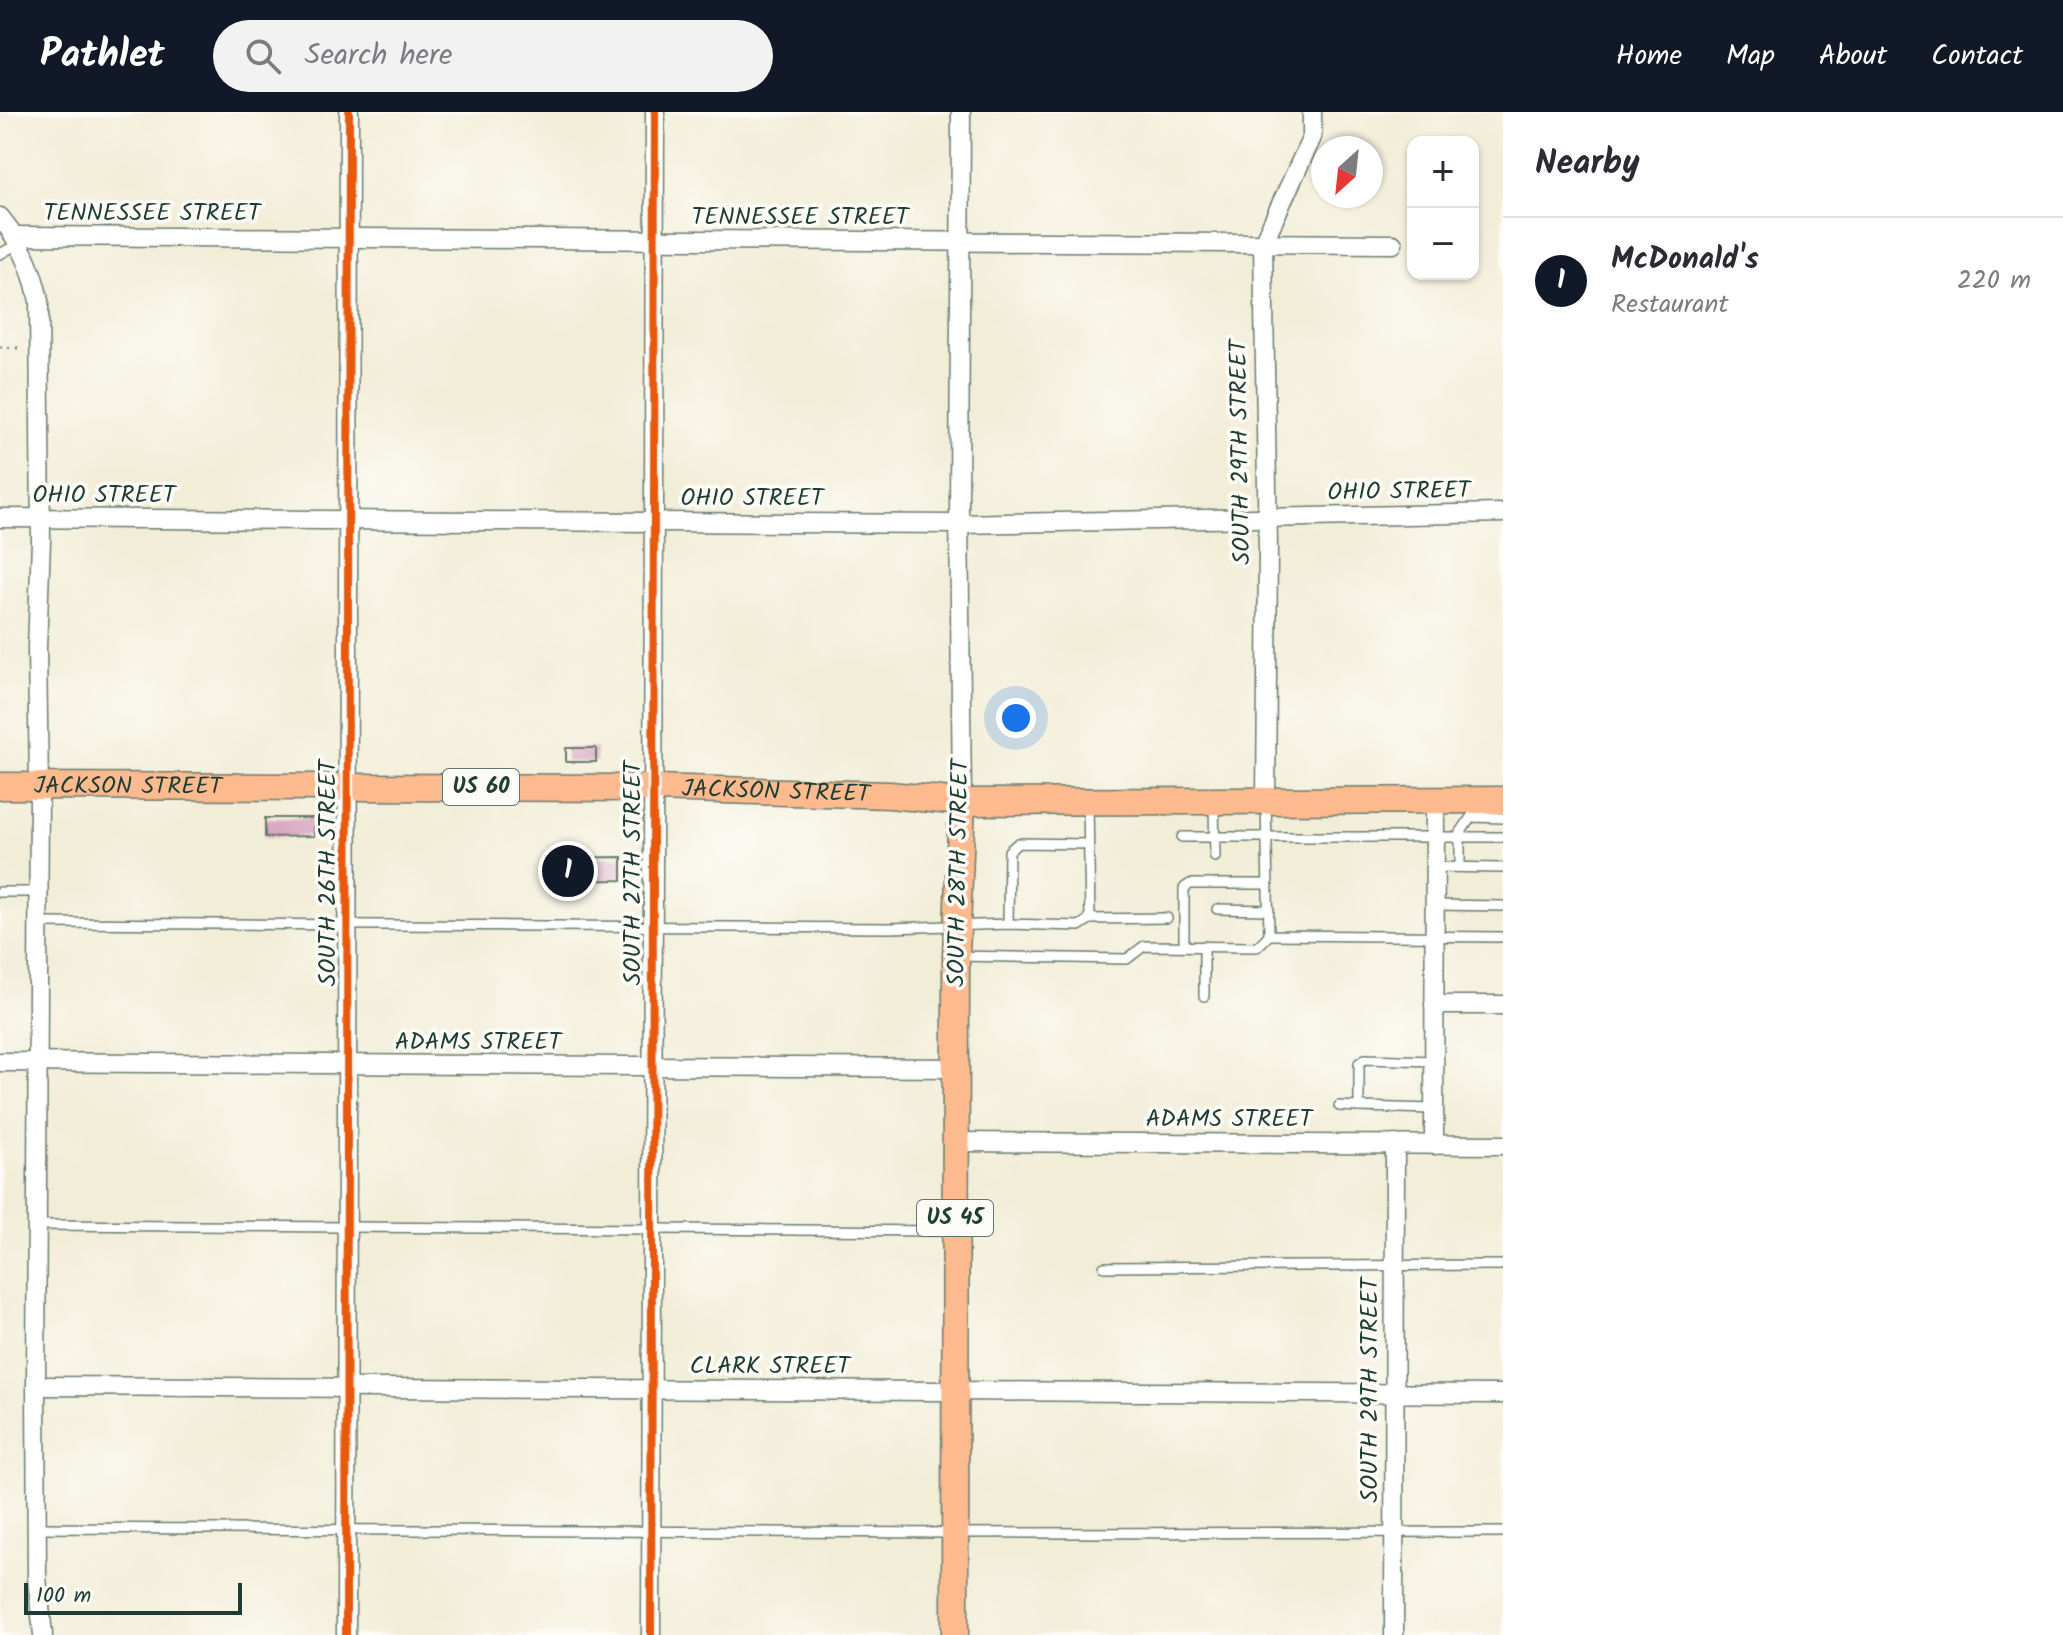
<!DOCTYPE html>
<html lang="en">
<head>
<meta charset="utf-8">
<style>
  body { margin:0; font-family:Kalam,sans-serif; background:#f2f2f3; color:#2b2b33 }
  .controls { position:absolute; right:24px; top:24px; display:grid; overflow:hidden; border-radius:16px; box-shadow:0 2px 6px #0004 }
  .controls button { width:72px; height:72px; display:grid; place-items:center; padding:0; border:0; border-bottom:2px solid #e1e1e2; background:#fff; color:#2b2b33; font:40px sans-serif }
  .compass { position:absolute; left:1311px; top:24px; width:72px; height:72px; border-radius:50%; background:#fff; box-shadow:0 2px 6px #0004; rotate:207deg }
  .scale { position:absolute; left:24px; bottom:20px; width:218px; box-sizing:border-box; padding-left:8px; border:4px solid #1f3d34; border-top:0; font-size:22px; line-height:28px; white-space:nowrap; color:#1f3d34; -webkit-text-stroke:6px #fdfcf7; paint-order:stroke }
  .you { position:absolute; left:1016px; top:606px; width:28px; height:28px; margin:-20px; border:6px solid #fff; border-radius:50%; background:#1a73e8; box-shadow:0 0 0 12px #1a73e833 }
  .badge { display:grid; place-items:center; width:52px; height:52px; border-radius:50%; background:#111827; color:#fff; font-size:26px; font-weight:700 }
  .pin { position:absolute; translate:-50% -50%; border:4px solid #fff; box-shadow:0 2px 8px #0006 }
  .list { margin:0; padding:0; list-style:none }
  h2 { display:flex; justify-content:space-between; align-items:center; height:104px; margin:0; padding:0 32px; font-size:34px }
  h2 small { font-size:26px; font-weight:400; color:#7c7c81 }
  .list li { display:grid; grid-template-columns:52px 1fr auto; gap:24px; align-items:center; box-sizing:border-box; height:128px; padding:0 32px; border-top:2px solid #e1e1e2 }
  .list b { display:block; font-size:30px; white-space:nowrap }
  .list p { margin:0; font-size:26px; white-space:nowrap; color:#7c7c81 }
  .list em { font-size:26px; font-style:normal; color:#7c7c81 }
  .icon { flex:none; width:44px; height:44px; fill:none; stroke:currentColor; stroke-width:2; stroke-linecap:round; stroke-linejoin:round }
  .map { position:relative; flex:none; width:1503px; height:1523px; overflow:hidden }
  header { display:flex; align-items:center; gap:48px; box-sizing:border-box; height:112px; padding:0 40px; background:#111827; color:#fff }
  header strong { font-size:38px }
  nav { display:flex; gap:44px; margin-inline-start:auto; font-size:28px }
  .search { width:560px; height:72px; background:#f2f2f3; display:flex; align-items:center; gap:20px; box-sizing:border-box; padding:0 28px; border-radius:44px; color:#7c7c81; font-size:30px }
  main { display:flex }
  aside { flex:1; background:#fff }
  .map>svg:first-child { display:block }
  .building { fill:#d8a2c0 }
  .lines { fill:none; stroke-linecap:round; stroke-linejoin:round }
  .service-casing { stroke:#697b6d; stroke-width:12 }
  .minor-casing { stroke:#697b6d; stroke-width:21 }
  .primary-casing { stroke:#697b6d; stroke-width:29 }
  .path { stroke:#697b6d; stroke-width:3; stroke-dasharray:2 6; stroke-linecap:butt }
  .service { stroke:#fff; stroke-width:9 }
  .minor { stroke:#fff; stroke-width:18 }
  .primary { stroke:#fcba8e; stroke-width:26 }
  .cycleway-casing { stroke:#fdfcf7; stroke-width:13 }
  .cycleway { stroke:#e8590c; stroke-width:8 }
  .labels { text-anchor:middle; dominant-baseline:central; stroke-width:7; stroke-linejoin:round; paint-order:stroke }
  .shield { fill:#fdfcf7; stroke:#62766e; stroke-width:2 }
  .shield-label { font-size:22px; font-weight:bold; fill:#1f3d34 }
  .street-label { font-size:24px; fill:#1f3d34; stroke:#fdfcf7 }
</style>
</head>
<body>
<header>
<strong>Pathlet</strong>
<div class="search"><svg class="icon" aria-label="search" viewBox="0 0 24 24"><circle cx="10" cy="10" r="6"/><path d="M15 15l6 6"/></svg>Search here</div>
<nav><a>Home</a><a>Map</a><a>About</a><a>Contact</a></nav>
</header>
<main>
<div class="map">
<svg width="1503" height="1523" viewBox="0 0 1503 1523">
  <rect width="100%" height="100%" fill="#fdfcf7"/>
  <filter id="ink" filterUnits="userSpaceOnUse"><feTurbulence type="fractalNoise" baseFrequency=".0125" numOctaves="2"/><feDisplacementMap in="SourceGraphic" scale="16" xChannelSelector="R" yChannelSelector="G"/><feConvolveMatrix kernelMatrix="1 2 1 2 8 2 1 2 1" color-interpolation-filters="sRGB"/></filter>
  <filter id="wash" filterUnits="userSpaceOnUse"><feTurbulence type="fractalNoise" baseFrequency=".006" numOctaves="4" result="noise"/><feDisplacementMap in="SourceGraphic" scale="32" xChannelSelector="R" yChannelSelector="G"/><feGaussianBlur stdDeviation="1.8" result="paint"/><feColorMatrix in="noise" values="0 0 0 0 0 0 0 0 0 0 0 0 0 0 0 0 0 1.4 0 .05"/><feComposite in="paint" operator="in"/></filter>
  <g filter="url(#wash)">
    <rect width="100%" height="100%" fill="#f2edd7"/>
    <g id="blocks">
      <g class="building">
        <rect x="566" y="636" width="30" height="14"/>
        <polygon points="265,706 314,706 314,724 265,725"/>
        <polygon points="622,745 622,768 549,769 549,746"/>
      </g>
    </g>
  </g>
  <g filter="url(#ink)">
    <use href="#blocks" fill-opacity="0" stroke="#697b6d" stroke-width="2"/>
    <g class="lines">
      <g class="service-casing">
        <g id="service">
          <polyline points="0,142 18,132"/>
          <polyline points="1088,690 1090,807"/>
          <polyline points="1214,692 1215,745"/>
          <polyline points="1266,692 1269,823 1503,825"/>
          <polyline points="1182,725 1503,725"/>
          <polyline points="1457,726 1471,705 1503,706"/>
          <polyline points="1435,755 1503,756"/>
          <polyline points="1460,755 1460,726"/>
          <polyline points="0,780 38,780"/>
          <polyline points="1435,793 1503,794"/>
          <polyline points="1217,797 1269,798"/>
          <polyline points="38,811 890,816 1008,812 1079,814 1090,807 1167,806"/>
          <polyline points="1008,812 1009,739 1018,731 1088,732"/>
          <polyline points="1184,834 1184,776 1190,772 1267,772"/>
          <polyline points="1204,834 1204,884"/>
          <polyline points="957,844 1127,847 1144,834 1257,835 1269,823"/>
          <polyline points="1339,994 1359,995"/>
          <polyline points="1434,997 1359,995 1359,951 1365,947 1434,949"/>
          <polyline points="39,1113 951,1119"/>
          <polyline points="1104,1155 1503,1153"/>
          <polyline points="38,1416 955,1421 1503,1420"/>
        </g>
      </g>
      <g class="minor-casing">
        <g id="minor">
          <polyline points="961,0 959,396 962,690"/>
          <path d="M0 105C21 130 33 157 39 189L41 429 37 536 39 675 36 1274 37 1466 43 1523"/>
          <polyline points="14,124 1393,132"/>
          <polyline points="0,406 959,412 1503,401"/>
          <polyline points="1266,689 1268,437 1263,131 1312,25 1312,0"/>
          <polyline points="1434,893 1503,893"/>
          <polyline points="0,950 956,956"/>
          <polyline points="956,1030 1503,1033"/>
          <polyline points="1434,1033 1435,688"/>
          <polyline points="36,1274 1503,1282"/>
          <polyline points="346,1523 349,0"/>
          <polyline points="651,1523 655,0"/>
          <polyline points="1394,1523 1395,1032"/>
        </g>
      </g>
      <g class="primary-casing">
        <g id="primary">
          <path id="s1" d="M0 674 653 676 890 683 962 690 1503 688"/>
          <polyline points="955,1523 956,843 962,690"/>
        </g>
      </g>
      <polyline class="path" points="0,235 21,236"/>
      <use href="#service" class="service"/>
      <use href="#minor" class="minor"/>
      <use href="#primary" class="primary"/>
      <g class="cycleway-casing">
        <g id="cycleway">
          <polyline points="346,1523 349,0"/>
          <polyline points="651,1523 655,0"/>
        </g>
      </g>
      <use href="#cycleway" class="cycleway"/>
    </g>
  </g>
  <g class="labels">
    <g class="shield">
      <rect x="443" y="657" width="76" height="36" rx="6"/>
      <rect x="917" y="1088" width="76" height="36" rx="6"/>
    </g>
    <g class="shield-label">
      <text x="481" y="675">US 60</text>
      <text x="955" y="1106">US 45</text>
    </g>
    <g class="street-label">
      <text x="152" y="101">TENNESSEE STREET</text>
      <text x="800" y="105">TENNESSEE STREET</text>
      <text transform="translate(1241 340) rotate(-91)">SOUTH 29TH STREET</text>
      <text transform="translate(1399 380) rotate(-1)">OHIO STREET</text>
      <text x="104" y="383">OHIO STREET</text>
      <text x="752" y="386">OHIO STREET</text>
      <text stroke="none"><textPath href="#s1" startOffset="128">JACKSON STREET</textPath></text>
      <text stroke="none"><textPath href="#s1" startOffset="776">JACKSON STREET</textPath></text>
      <text transform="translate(328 761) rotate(-90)">SOUTH 26TH STREET</text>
      <text transform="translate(633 761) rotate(-90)">SOUTH 27TH STREET</text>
      <text transform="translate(959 761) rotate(-89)">SOUTH 28TH STREET</text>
      <text x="478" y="930">ADAMS STREET</text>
      <text x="1229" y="1007">ADAMS STREET</text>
      <text x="770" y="1254">CLARK STREET</text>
      <text transform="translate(1370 1278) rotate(-90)">SOUTH 29TH STREET</text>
    </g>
  </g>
</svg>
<div class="controls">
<button>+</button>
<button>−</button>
</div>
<svg class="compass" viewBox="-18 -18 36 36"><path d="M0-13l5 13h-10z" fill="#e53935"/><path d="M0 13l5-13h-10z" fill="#7c7c81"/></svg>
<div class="scale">100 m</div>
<div class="you"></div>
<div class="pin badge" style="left:568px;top:759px">1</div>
</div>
<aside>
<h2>Nearby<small></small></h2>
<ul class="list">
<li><span class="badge">1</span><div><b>McDonald's</b><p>Restaurant</p></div><em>220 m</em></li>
</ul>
</aside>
</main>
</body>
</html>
